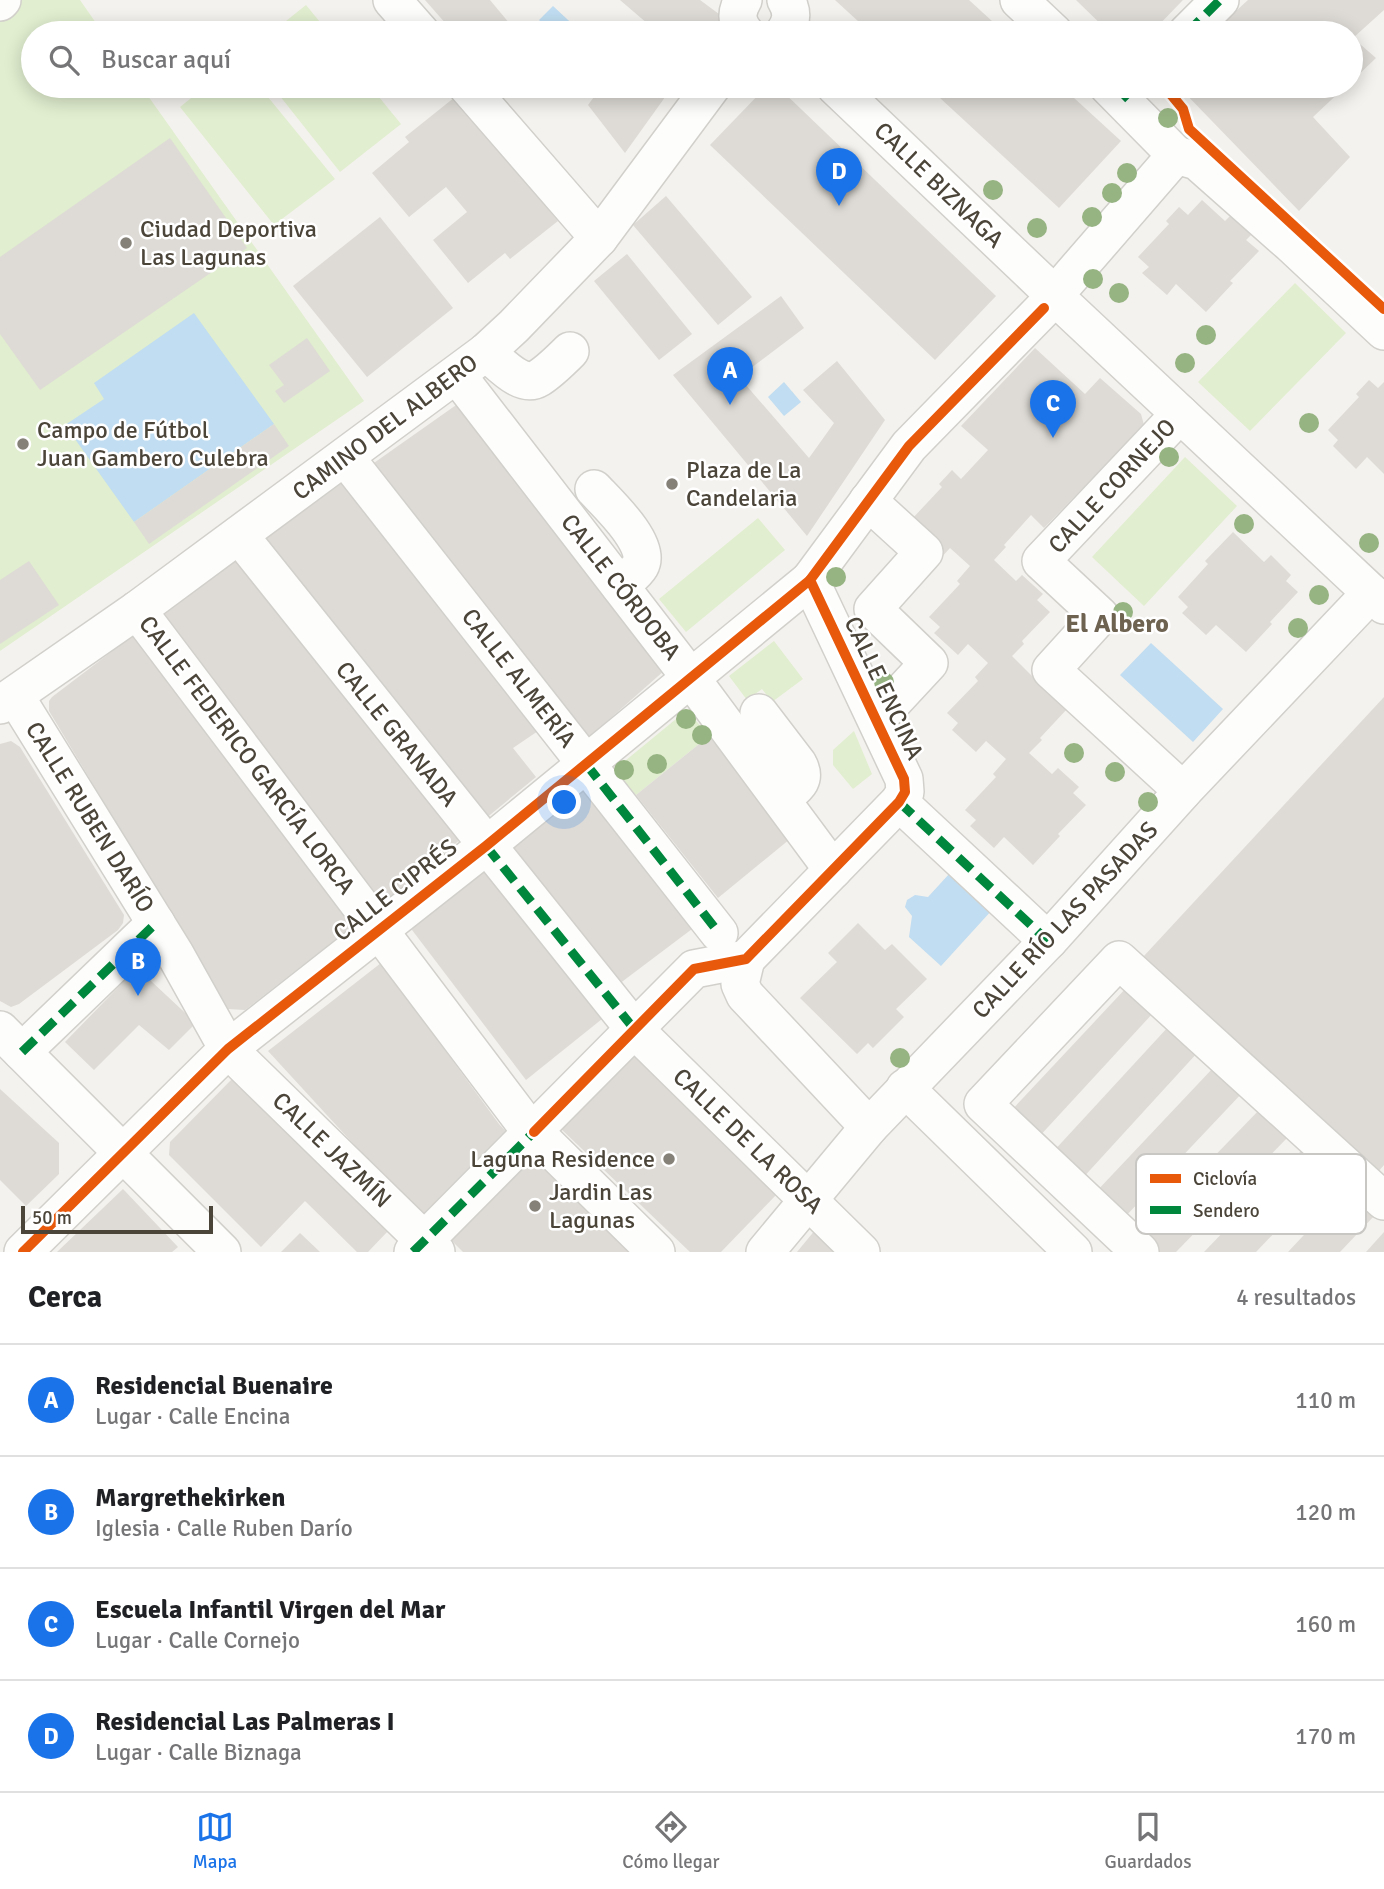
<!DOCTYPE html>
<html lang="es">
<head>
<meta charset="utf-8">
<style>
  body { margin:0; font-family:Signika,sans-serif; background:#f6f6f6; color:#202124 }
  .scale { position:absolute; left:21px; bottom:18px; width:192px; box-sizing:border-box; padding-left:7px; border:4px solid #4b4439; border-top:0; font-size:19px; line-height:24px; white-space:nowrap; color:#4b4439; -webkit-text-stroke:5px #fff; paint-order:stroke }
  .you { position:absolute; left:565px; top:803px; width:24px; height:24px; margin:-18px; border:5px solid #fff; border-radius:50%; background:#1a73e8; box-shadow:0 0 0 10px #1a73e833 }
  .badge { display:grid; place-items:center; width:46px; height:46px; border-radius:50%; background:#1a73e8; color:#fff; font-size:23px; font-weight:700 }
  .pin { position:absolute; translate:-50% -58px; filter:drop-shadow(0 2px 4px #0008) }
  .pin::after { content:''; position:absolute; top:37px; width:24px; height:21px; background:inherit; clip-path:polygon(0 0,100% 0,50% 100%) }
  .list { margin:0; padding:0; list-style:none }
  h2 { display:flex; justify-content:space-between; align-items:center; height:91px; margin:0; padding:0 28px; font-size:30px }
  h2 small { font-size:23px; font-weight:400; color:#757577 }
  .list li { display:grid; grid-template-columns:46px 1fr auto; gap:21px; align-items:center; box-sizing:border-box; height:112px; padding:0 28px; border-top:2px solid #e0e0e0 }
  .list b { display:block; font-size:26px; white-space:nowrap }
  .list p { margin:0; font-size:23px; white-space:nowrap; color:#757577 }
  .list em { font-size:23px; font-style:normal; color:#757577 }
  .icon { flex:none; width:38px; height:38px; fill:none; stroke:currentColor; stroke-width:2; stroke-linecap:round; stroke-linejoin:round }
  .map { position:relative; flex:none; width:1384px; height:1252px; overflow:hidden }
  .search { position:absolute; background:#fff; box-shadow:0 4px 18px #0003; left:21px; right:21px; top:21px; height:77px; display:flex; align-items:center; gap:18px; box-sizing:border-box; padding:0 24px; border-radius:38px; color:#757577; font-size:26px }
  .sheet { height:539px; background:#fff }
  nav { display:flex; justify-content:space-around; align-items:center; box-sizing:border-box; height:98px; border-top:2px solid #e0e0e0; background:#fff; font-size:19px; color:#757577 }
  nav a { display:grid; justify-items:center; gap:4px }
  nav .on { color:#1a73e8 }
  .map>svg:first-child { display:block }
  .green { fill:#e1eecf }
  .water { fill:#c0ddf1 }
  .building { fill:#dedbd6 }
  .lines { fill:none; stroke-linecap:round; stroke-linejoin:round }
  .minor-casing { stroke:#d2d0cb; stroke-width:40 }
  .minor { stroke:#fdfdfc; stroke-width:37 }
  .quiet { stroke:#00873e; stroke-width:9; stroke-dasharray:18 9; stroke-linecap:butt }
  .cycleway-casing { stroke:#fff; stroke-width:15 }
  .cycleway { stroke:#e8590c; stroke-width:10 }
  .tree { fill:#96b382 }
  .poi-dot { fill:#868178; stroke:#fff; stroke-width:2.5 }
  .labels { text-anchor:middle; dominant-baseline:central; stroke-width:5; stroke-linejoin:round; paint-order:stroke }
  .street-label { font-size:24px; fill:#4b4439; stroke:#fff }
  .poi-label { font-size:24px; fill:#4b4439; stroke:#fff; text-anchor:start }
  .neighbourhood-label { font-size:26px; font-weight:bold; fill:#6e6250; stroke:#fff }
  .key { fill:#fff; stroke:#c9c7c4; stroke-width:2 }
  .key-label { font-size:19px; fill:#4b4439 }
</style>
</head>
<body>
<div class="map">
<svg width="1384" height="1252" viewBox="0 0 1384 1252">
  <rect width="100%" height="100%" fill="#f4f2ee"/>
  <g class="green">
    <polygon points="12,0 80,0 103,33 33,33 33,86 141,86 364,401 0,651 0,10"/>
    <polygon points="306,5 329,33 271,33"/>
    <polygon points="206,86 259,86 335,179 274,225 180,107"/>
    <polygon points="272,86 370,86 401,124 340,172"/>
    <polygon points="1295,283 1346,333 1250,431 1198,382"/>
    <polygon points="1185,457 1237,506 1144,606 1092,557"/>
    <polygon points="758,518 785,550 686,632 659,599"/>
    <polygon points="774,641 803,679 772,702 762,689 747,700 729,676"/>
    <polygon points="687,710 709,736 636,795 614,770"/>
    <polygon points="854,731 872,774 853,789 833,765 833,750"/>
  </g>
  <g class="water">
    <polygon points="553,6 582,33 546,33 544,32 547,28 539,20"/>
    <polygon points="194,313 274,424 134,522 65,425 104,399 94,383"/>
    <polygon points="784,382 801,402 784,416 768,397"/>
    <polygon points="1151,643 1223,709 1193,742 1120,675"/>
    <polygon points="950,873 992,910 941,966 909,937 912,916 905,907 907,900 915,895 928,897"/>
  </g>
  <g class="building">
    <polygon points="425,0 490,0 515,30 511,33 454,33"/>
    <polygon points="620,0 700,0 723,17 711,33 641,33 648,24"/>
    <polygon points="835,0 969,0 1005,33 871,33"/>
    <polygon points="1076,0 1183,0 1151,33 1110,33"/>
    <polygon points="1248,0 1384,0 1384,10 1353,38 1376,58 1351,82 1351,33 1212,33"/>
    <polygon points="602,86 673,86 625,153 588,105"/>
    <polygon points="767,86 777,86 996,296 935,360 710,145"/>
    <polygon points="927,86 1061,86 1121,141 1059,208"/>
    <polygon points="1178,86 1346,86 1313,117 1350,157 1299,211"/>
    <polygon points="455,97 558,221 510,259 505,253 468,283 433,240 467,212 446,187 409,217 372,173 409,142 405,137"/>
    <polygon points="170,138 247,248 40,390 0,334 0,257"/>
    <polygon points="666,196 752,297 718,325 633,225"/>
    <polygon points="1202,200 1225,221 1231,215 1252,234 1246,240 1259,251 1230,281 1233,283 1206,312 1176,284 1167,295 1142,273 1149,267 1138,257 1169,224 1166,221 1179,207 1188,215"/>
    <polygon points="380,217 453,308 367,377 293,286"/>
    <polygon points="627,254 692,334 659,360 594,281"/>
    <polygon points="781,296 804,328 739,377 809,458 834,423 803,390 837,361 885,420 807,536 673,375"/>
    <polygon points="307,338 330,371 284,403 275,391 284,385 269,365"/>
    <polygon points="1035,348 1085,394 1100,378 1141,414 1144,425 1044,528 1031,515 1004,545 1006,547 994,560 1016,581 1022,575 1043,594 1037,600 1050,612 1022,641 1024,644 1012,656 1034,678 1040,671 1068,708 1040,738 1042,740 1029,753 1052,774 1058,768 1079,787 1073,793 1086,805 1058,834 1060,836 1033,865 1004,837 994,848 970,826 976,820 965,810 996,777 993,774 1006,759 986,741 976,752 952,730 958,723 947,713 978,681 975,677 988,663 968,644 958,655 934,633 940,627 929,617 960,584 957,581 970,566 950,548 940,559 911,520 942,487 939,484 952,470 961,479 988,450 961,426"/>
    <polygon points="1369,380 1378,388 1384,382 1384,474 1367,457 1356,469 1333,446 1338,440 1328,430 1359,397 1356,394"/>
    <polygon points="459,403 665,670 587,739 371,465"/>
    <polygon points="274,424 289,446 149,544 134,522"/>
    <polygon points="346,480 541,729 513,748 536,777 485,819 261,542"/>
    <polygon points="1233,532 1264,562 1271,555 1291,575 1286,581 1298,592 1270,622 1272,624 1246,652 1216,625 1206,635 1182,613 1188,607 1178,597 1208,564 1205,561"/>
    <polygon points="241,557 461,839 380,905 161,615"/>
    <polygon points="29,561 59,605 0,644 0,580"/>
    <polygon points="136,633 355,924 245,1010 228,1009 49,711 49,701 52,697"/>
    <polygon points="1384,697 1384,1165 1377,1173 1143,957"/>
    <polygon points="709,736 790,839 718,898 636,795"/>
    <polygon points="11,741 20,747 124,915 123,923 118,930 19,1004 11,1007 0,1001 0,744"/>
    <polygon points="582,787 692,929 619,984 513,846"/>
    <polygon points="483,869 602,1019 526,1080 409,926"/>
    <polygon points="858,923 885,950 892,944 927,979 896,1009 904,1017 873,1048 868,1043 857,1054 800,998 837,962 828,953"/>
    <polygon points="381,963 499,1124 514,1140 427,1224 268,1051"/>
    <polygon points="137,968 196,1023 169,1050 139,1025 94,1070 65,1042"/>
    <polygon points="1127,987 1154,1012 1037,1139 1009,1113"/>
    <polygon points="1169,1026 1198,1052 1080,1181 1051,1154"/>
    <polygon points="633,1051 779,1192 721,1252 690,1252 559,1127"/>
    <polygon points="1214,1067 1243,1092 1123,1219 1095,1193"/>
    <polygon points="233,1078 388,1231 368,1252 357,1252 305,1201 261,1247 169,1155 170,1142"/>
    <polygon points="0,1089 59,1143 59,1174 26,1206 0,1180"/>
    <polygon points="1261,1108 1290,1135 1176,1252 1157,1252 1139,1234"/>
    <polygon points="1303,1149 1330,1175 1256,1252 1204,1252"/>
    <polygon points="534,1150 638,1252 463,1252 449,1238"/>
    <polygon points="123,1189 178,1247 172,1252 57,1252"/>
    <polygon points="1347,1189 1375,1215 1340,1252 1288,1252"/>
    <polygon points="816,1229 839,1252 797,1252"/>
    <polygon points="1384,1232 1384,1252 1366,1252"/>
    <polygon points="300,1233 320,1252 281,1252"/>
  </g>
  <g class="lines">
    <g class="minor-casing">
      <g id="minor">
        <polyline points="392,0 421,33"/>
        <path d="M743 0C736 12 736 22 745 33"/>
        <polyline points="1019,0 1054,33"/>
        <polyline points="0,2 2,0"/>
        <path d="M784 33C792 22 793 12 786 0"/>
        <polyline points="1187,33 1220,0"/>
        <polyline points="467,86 599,238"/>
        <polyline points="835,86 1043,284"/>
        <polyline points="1108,86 1176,155"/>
        <polyline points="1176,155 1197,161 1291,244 1384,331"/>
        <polyline points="1065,283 1176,155"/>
        <polyline points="1066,307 1384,605"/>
        <path d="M486 352C500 363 521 389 539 378 550 371 561 360 570 351"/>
        <polyline points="457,375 690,677 833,870"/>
        <polyline points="1180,414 1041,561 1100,616 1051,670 1183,791"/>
        <polyline points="345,457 719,933"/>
        <path d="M594 489C608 504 652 545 640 566 636 573 626 580 620 586"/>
        <polyline points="868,501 924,552 873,609 929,663 877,719"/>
        <polyline points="239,535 635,1030 861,1252"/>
        <polyline points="137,610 523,1121 656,1252"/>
        <polyline points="15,696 175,954 228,1049 436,1252"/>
        <polyline points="0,705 137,610 486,352 514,326 599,238 712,86"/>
        <path d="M759 713 798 764C808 782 794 788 781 799"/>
        <polyline points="899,802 1048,941"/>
        <polyline points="746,959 740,984 745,995 869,1127"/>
        <polyline points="0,1030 222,1252"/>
        <polyline points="22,1052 156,923"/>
        <polyline points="905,1088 1073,1252"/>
        <polyline points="23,1252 228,1049 486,846 810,580"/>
        <polyline points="413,1252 694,969 746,959 899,802 905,792 904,779 810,580 909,446 1044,308"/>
        <polyline points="765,1252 869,1127 1048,941 1183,791 1371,593"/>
        <polyline points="1140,1252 983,1104 1119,960 1384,1201"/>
      </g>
    </g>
    <use href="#minor" class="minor"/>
    <g class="quiet">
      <polyline points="1187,33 1220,0"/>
      <polyline points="1122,99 1135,86"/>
      <polyline points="586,764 719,933"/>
      <polyline points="899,802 1048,941"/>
      <polyline points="486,846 635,1030"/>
      <polyline points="22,1052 156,923"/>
      <polyline points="413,1252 534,1132"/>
    </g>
    <g class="cycleway-casing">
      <g id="cycleway">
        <polyline points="1164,86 1183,109 1189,129 1384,309"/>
        <polyline points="534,1132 694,969 746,959 899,802 905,792 904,779 810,580 909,446 1044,308"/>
        <polyline points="23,1252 228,1049 486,846 810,580"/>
      </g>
    </g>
    <use href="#cycleway" class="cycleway"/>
  </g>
  <g class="tree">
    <circle cx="1168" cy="118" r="10"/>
    <circle cx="1127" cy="173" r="10"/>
    <circle cx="993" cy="190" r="10"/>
    <circle cx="1112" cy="193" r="10"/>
    <circle cx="1092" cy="217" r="10"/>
    <circle cx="1037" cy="228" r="10"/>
    <circle cx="1093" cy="279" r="10"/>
    <circle cx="1119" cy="293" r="10"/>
    <circle cx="1206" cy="335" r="10"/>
    <circle cx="1185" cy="363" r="10"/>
    <circle cx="1309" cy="423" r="10"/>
    <circle cx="1169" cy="457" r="10"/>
    <circle cx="1244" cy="524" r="10"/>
    <circle cx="1369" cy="543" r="10"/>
    <circle cx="836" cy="577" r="10"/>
    <circle cx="1319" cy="595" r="10"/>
    <circle cx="1123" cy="612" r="10"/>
    <circle cx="1298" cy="628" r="10"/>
    <circle cx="884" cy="682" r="10"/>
    <circle cx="686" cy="719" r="10"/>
    <circle cx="702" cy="735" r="10"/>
    <circle cx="1074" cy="753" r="10"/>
    <circle cx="657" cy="764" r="10"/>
    <circle cx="624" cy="770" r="10"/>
    <circle cx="1115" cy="772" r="10"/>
    <circle cx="1148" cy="802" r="10"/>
    <circle cx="900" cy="1058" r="10"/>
  </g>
  <g class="poi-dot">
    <circle cx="126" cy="243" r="7"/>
    <circle cx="23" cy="444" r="7"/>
    <circle cx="672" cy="484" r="7"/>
    <circle cx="669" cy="1159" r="7"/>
    <circle cx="535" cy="1206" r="7"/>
  </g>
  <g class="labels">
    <g class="street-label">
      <text transform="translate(939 185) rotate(44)">CALLE BIZNAGA</text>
      <text transform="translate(385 427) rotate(-37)">CAMINO DEL ALBERO</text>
      <text transform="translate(1112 486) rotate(-47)">CALLE CORNEJO</text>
      <text transform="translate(621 587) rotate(52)">CALLE CÓRDOBA</text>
      <text transform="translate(519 678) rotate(52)">CALLE ALMERÍA</text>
      <text transform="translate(884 688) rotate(65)">CALLE ENCINA</text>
      <text transform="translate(397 734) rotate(51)">CALLE GRANADA</text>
      <text transform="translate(247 755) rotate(53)">CALLE FEDERICO GARCÍA LORCA</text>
      <text transform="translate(90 817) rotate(58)">CALLE RUBEN DARÍO</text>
      <text transform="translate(395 890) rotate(-38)">CALLE CIPRÉS</text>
      <text transform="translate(1065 920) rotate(-47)">CALLE RÍO LAS PASADAS</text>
      <text transform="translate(748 1141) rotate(44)">CALLE DE LA ROSA</text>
      <text transform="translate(332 1150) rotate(44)">CALLE JAZMÍN</text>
    </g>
    <g class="poi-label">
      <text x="140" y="229">Ciudad Deportiva<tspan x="140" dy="28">Las Lagunas</tspan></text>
      <text x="37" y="430">Campo de Fútbol<tspan x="37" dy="28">Juan Gambero Culebra</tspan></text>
      <text x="686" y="470">Plaza de La<tspan x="686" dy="28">Candelaria</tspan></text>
      <text x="655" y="1159" text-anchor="end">Laguna Residence</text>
      <text x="549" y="1192">Jardin Las<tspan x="549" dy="28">Lagunas</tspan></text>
    </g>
    <g class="neighbourhood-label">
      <text x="1117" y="624">El Albero</text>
    </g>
  </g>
  <rect x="1136" y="1154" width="230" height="80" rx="10" class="key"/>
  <rect x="1150" y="1174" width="31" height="9" fill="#e8590c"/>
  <rect x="1150" y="1206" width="31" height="8" fill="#00873e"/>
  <g class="key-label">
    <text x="1193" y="1185">Ciclovía</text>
    <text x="1193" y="1217">Sendero</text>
  </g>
</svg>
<div class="scale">50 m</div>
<div class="you"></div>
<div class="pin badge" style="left:730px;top:405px">A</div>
<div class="pin badge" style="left:138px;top:996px">B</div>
<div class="pin badge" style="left:1053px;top:438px">C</div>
<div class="pin badge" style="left:839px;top:206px">D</div>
<div class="search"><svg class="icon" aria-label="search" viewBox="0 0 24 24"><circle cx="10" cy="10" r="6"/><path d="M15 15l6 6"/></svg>Buscar aquí</div>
</div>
<section class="sheet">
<h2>Cerca<small>4 resultados</small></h2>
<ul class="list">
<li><span class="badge">A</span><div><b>Residencial Buenaire</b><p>Lugar · Calle Encina</p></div><em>110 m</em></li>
<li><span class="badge">B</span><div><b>Margrethekirken</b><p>Iglesia · Calle Ruben Darío</p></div><em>120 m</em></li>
<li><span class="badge">C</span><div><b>Escuela Infantil Virgen del Mar</b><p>Lugar · Calle Cornejo</p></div><em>160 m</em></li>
<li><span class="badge">D</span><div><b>Residencial Las Palmeras I</b><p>Lugar · Calle Biznaga</p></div><em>170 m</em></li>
</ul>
</section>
<nav>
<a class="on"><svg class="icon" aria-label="map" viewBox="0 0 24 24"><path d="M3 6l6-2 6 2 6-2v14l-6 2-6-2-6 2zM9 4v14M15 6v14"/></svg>Mapa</a>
<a><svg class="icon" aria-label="directions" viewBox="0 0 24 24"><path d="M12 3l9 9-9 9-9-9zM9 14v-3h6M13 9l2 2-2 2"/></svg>Cómo llegar</a>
<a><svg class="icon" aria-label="saved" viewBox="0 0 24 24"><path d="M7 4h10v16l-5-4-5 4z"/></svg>Guardados</a>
</nav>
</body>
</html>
